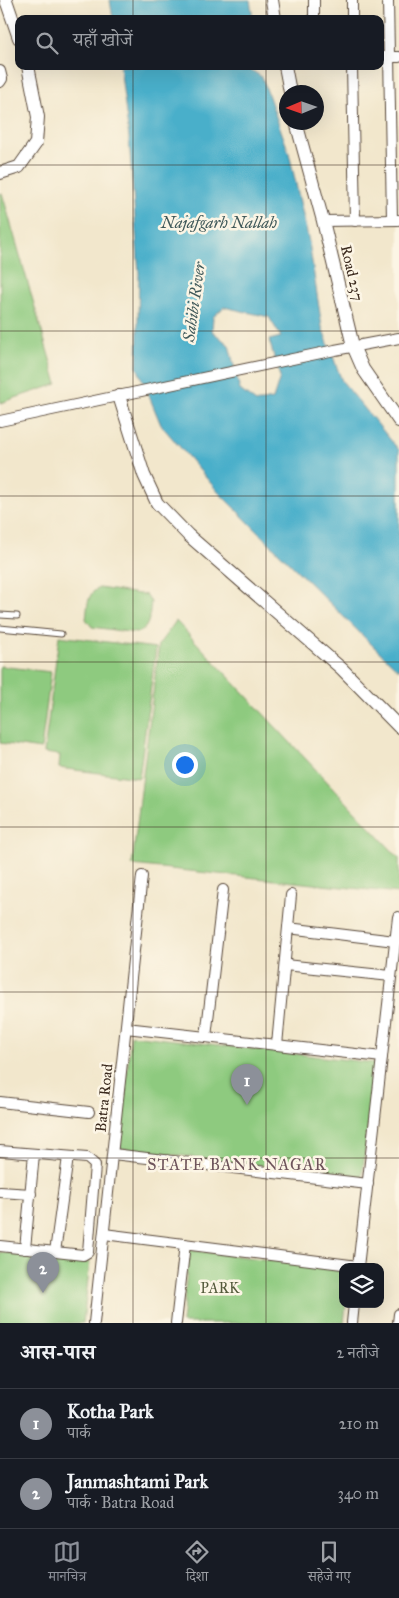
<!DOCTYPE html>
<html lang="hi">
<head>
<meta charset="utf-8">
<style>
  body { margin:0; font-family:"IM FELL Great Primer","Noto Serif Devanagari",serif; background:#20242c; color:#f1f3f6 }
  .controls { position:absolute; right:15px; bottom:15px; display:grid; overflow:hidden; border-radius:10px; box-shadow:0 5px 20px #0002 }
  .controls button { width:45px; height:45px; display:grid; place-items:center; padding:0; border:0; border-bottom:1px solid #363941; background:#171b24; color:#f1f3f6; font:25px sans-serif }
  .compass { position:absolute; left:279px; top:85px; width:45px; height:45px; border-radius:50%; background:#171b24; box-shadow:0 5px 20px #0002; rotate:268deg }
  .you { position:absolute; left:184px; top:764px; width:18px; height:18px; margin:-12px; border:4px solid #fff; border-radius:50%; background:#1a73e8; box-shadow:0 0 0 8px #1a73e833 }
  .badge { display:grid; place-items:center; width:32px; height:32px; border-radius:50%; background:#8c9099; color:#fff; font-size:16px; font-weight:700 }
  .pin { position:absolute; translate:-50% -41px; filter:drop-shadow(0 1px 2px #0008) }
  .pin::after { content:''; position:absolute; top:26px; width:18px; height:15px; background:inherit; clip-path:polygon(0 0,100% 0,50% 100%) }
  .list { margin:0; padding:0; list-style:none }
  h2 { display:flex; justify-content:space-between; align-items:center; height:65px; margin:0; padding:0 20px; font-size:21px }
  h2 small { font-size:16px; font-weight:400; color:#9ea1a6 }
  .list li { display:grid; grid-template-columns:32px 1fr auto; gap:15px; align-items:center; box-sizing:border-box; height:70px; padding:0 20px; border-top:1px solid #363941 }
  .list b { display:block; font-size:19px; white-space:nowrap }
  .list p { margin:0; font-size:16px; white-space:nowrap; color:#9ea1a6 }
  .list em { font-size:16px; font-style:normal; color:#9ea1a6 }
  .icon { flex:none; width:28px; height:28px; fill:none; stroke:currentColor; stroke-width:2; stroke-linecap:round; stroke-linejoin:round }
  .map { position:relative; flex:none; width:399px; height:1323px; overflow:hidden }
  .search { position:absolute; background:#171b24; box-shadow:0 5px 20px #0002; left:15px; right:15px; top:15px; height:55px; display:flex; align-items:center; gap:12px; box-sizing:border-box; padding:0 18px; border-radius:10px; color:#9ea1a6; font-size:19px }
  .sheet { height:205px; background:#171b24 }
  nav { display:flex; justify-content:space-around; align-items:center; box-sizing:border-box; height:70px; border-top:1px solid #363941; background:#171b24; font-size:14px; color:#9ea1a6 }
  nav a { display:grid; justify-items:center; gap:2px }
  nav .on { color:#8c9099 }
  .map>svg:first-child { display:block }
  .green { fill:#8eca7f; stroke:#647a4e }
  .water { fill:#4aafca; stroke:#426c74; fill-rule:evenodd }
  .lines { fill:none; stroke-linecap:round; stroke-linejoin:round }
  .service-casing { stroke:#564638; stroke-width:7 }
  .minor-casing { stroke:#564638; stroke-width:12 }
  .tertiary-casing { stroke:#564638; stroke-width:14 }
  .service { stroke:#fff; stroke-width:5 }
  .minor { stroke:#fff; stroke-width:10 }
  .tertiary { stroke:#fff; stroke-width:12 }
  .grid { fill:none; stroke:#3b2a1e; stroke-width:1; stroke-opacity:0.55 }
  .labels { text-anchor:middle; dominant-baseline:central; stroke-width:5; stroke-linejoin:round; paint-order:stroke }
  .street-label { font-size:15px; fill:#3b2a1e; stroke:#fcf5e5 }
  .park-label { font-size:15px; fill:#545a3b; stroke:#fcf5e5 }
  .water-label { font-size:16px; font-style:italic; fill:#40595a; stroke:#fcf5e5 }
  .neighbourhood-label { font-size:16px; letter-spacing:1px; fill:#6e545b; stroke:#fcf5e5 }
</style>
</head>
<body>
<div class="map">
<svg width="399" height="1323" viewBox="0 0 399 1323">
  <rect width="100%" height="100%" fill="#fcf5e5"/>
  <filter id="ink" filterUnits="userSpaceOnUse"><feTurbulence type="fractalNoise" baseFrequency=".02" numOctaves="2"/><feDisplacementMap in="SourceGraphic" scale="10" xChannelSelector="R" yChannelSelector="G"/><feConvolveMatrix kernelMatrix="1 2 1 2 8 2 1 2 1" color-interpolation-filters="sRGB"/></filter>
  <filter id="wash" filterUnits="userSpaceOnUse"><feTurbulence type="fractalNoise" baseFrequency=".0096" numOctaves="4" result="noise"/><feDisplacementMap in="SourceGraphic" scale="20" xChannelSelector="R" yChannelSelector="G"/><feGaussianBlur stdDeviation="1.12" result="paint"/><feColorMatrix in="noise" values="0 0 0 0 0 0 0 0 0 0 0 0 0 0 0 0 0 1.4 0 .05"/><feComposite in="paint" operator="in"/></filter>
  <g filter="url(#wash)">
    <rect width="100%" height="100%" fill="#f2e7cc"/>
    <g class="green">
      <polygon points="2,193 57,384 0,403 0,194"/>
      <path d="M99 588 146 595 151 602C149 615 151 629 136 633L92 627 86 619C88 607 86 594 99 588Z"/>
      <polygon points="176,621 399,858 399,893 132,865 159,644"/>
      <polygon points="59,636 156,648 139,778 59,768 60,755 44,753"/>
      <polygon points="0,666 51,672 41,749 0,743"/>
      <polygon points="131,1035 375,1063 362,1178 119,1148"/>
      <polygon points="189,1250 343,1269 343,1304 346,1304 344,1323 182,1323"/>
      <polygon points="0,1252 90,1262 83,1323 0,1323"/>
    </g>
    <g class="water">
      <polygon points="110,0 250,0 253,19 113,19"/>
      <path d="M120 66H250L251 70 262 77 289 153 309 242 322 327 342 381 399 450V670L372 645 220 494 161 425 137 367 139 273 129 138ZM224 307 269 317 281 337 269 340 280 377 273 399 256 402 240 390 229 345 212 331 213 317Z"/>
    </g>
  </g>
  <g filter="url(#ink)">
    <g class="lines">
      <g class="service-casing">
        <g id="service">
          <polyline points="0,615 17,616"/>
          <polyline points="0,628 61,634"/>
        </g>
      </g>
      <g class="minor-casing">
        <g id="minor">
          <polyline points="314,0 314,19"/>
          <polyline points="352,0 352,19"/>
          <polyline points="388,0 392,220"/>
          <polyline points="380,57 399,57"/>
          <polyline points="352,66 355,221"/>
          <polyline points="0,71 2,79 0,82"/>
          <polyline points="323,221 398,220"/>
          <polyline points="0,421 335,350 399,338"/>
          <polyline points="288,928 395,941"/>
          <polyline points="285,965 391,976"/>
          <polyline points="126,1028 382,1057"/>
          <polyline points="206,1037 223,890"/>
          <polyline points="277,1045 291,895"/>
          <polyline points="0,1102 89,1112"/>
          <polyline points="0,1151 87,1158 95,1165 88,1252 83,1255 0,1246"/>
          <polyline points="113,1154 368,1184"/>
          <polyline points="0,1192 31,1194"/>
          <polyline points="104,1234 358,1266"/>
          <polyline points="25,1249 34,1154"/>
          <polyline points="55,1252 68,1157"/>
          <polyline points="358,1267 398,917"/>
          <polyline points="94,1323 142,876"/>
          <polyline points="176,1323 185,1244"/>
          <polyline points="352,1323 354,1304"/>
          <polyline points="398,1323 399,1314"/>
        </g>
      </g>
      <g class="tertiary-casing">
        <g id="tertiary">
          <polyline points="6,0 19,38"/>
          <polyline points="272,0 275,19"/>
          <polyline points="285,66 290,92"/>
          <polyline points="296,122 323,221 353,346 363,369 399,421"/>
          <polyline points="0,173 19,167 36,143 38,117 28,66"/>
          <polyline points="119,396 144,475 157,503 188,535 342,669 399,727"/>
        </g>
      </g>
      <use href="#service" class="service"/>
      <use href="#minor" class="minor"/>
      <use href="#tertiary" class="tertiary"/>
    </g>
  </g>
  <path class="grid" d="M133 0V19M266 0V19M133 66V1323M266 66V1323M0 165H399M0 331H399M0 496H399M0 662H399M0 827H399M0 992H399M0 1158H399"/>
  <g class="labels">
    <g class="street-label">
      <text transform="translate(352 273) rotate(77)">Road 237</text>
      <text transform="translate(104 1098) rotate(-84)">Batra Road</text>
    </g>
    <g class="park-label">
      <text x="220" y="1288">PARK</text>
    </g>
    <g class="water-label">
      <text x="219" y="222">Najafgarh Nallah</text>
      <text transform="translate(194 302) rotate(-82)">Sahibi River</text>
    </g>
    <g class="neighbourhood-label">
      <text x="237" y="1164">STATE BANK NAGAR</text>
    </g>
  </g>
</svg>
<div class="controls">
<button><svg class="icon" aria-label="layers" viewBox="0 0 24 24"><path d="M12 4l9 5-9 5-9-5zM3 14l9 5 9-5"/></svg></button>
</div>
<svg class="compass" viewBox="-18 -18 36 36"><path d="M0-13l5 13h-10z" fill="#e53935"/><path d="M0 13l5-13h-10z" fill="#9ea1a6"/></svg>
<div class="you"></div>
<div class="pin badge" style="left:247px;top:1105px">1</div>
<div class="pin badge" style="left:43px;top:1293px">2</div>
<div class="search"><svg class="icon" aria-label="search" viewBox="0 0 24 24"><circle cx="10" cy="10" r="6"/><path d="M15 15l6 6"/></svg>यहाँ खोजें</div>
</div>
<section class="sheet">
<h2>आस-पास<small>2 नतीजे</small></h2>
<ul class="list">
<li><span class="badge">1</span><div><b>Kotha Park</b><p>पार्क</p></div><em>210 m</em></li>
<li><span class="badge">2</span><div><b>Janmashtami Park</b><p>पार्क · Batra Road</p></div><em>340 m</em></li>
</ul>
</section>
<nav>
<a class="on"><svg class="icon" aria-label="map" viewBox="0 0 24 24"><path d="M3 6l6-2 6 2 6-2v14l-6 2-6-2-6 2zM9 4v14M15 6v14"/></svg>मानचित्र</a>
<a><svg class="icon" aria-label="directions" viewBox="0 0 24 24"><path d="M12 3l9 9-9 9-9-9zM9 14v-3h6M13 9l2 2-2 2"/></svg>दिशा</a>
<a><svg class="icon" aria-label="saved" viewBox="0 0 24 24"><path d="M7 4h10v16l-5-4-5 4z"/></svg>सहेजे गए</a>
</nav>
</body>
</html>
